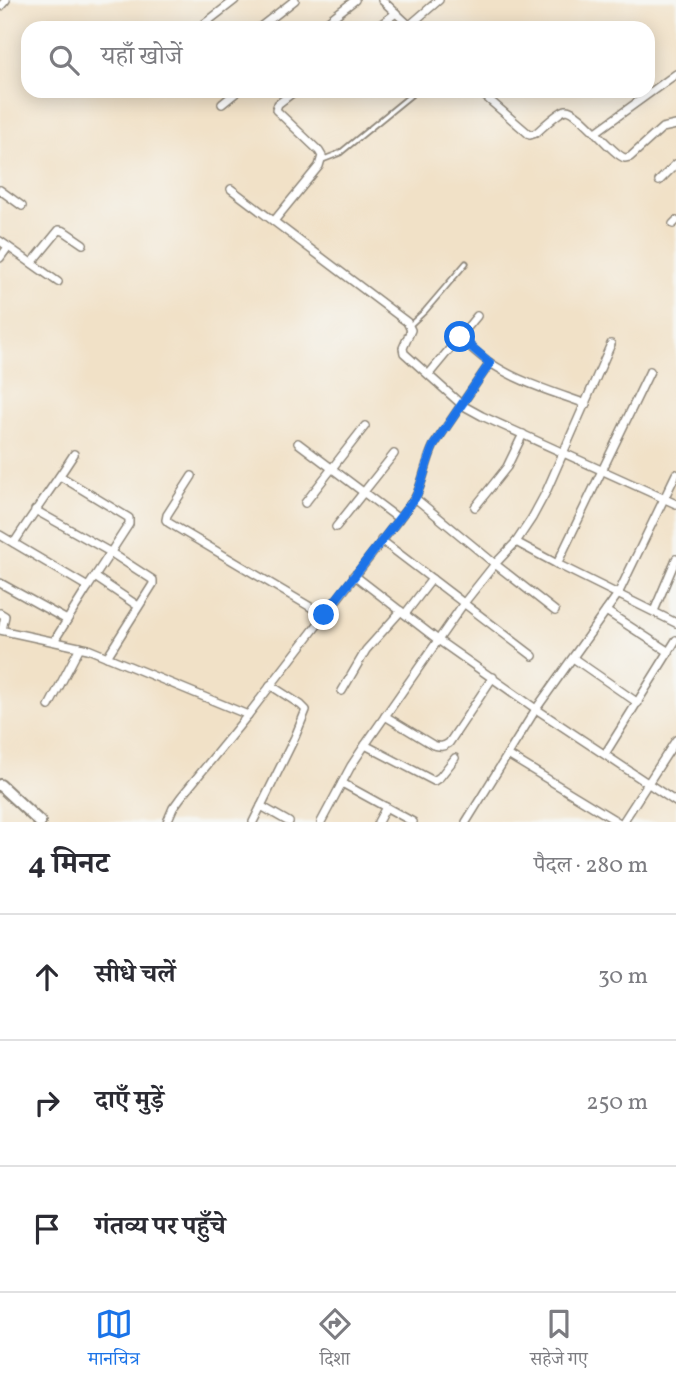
<!DOCTYPE html>
<html lang="hi">
<head>
<meta charset="utf-8">
<style>
  body { margin:0; font-family:Vollkorn,"Noto Serif Devanagari",serif; background:#f2f2f3; color:#2b2b33 }
  .stop { position:absolute; width:21px; height:21px; margin:-16px; border:5px solid #1a73e8; border-radius:50%; background:#fff }
  .stop.end { background:#1a73e8; border-color:#fff; box-shadow:0 2px 7px #0008 }
  .list { margin:0; padding:0; list-style:none }
  h2 { display:flex; justify-content:space-between; align-items:center; height:91px; margin:0; padding:0 28px; font-size:30px }
  h2 small { font-size:23px; font-weight:400; color:#7c7c81 }
  .list li { display:grid; grid-template-columns:46px 1fr auto; gap:21px; align-items:center; box-sizing:border-box; height:126px; padding:0 28px; border-top:2px solid #e1e1e2 }
  .list b { display:block; font-size:26px; white-space:nowrap }
  .list em { font-size:23px; font-style:normal; color:#7c7c81 }
  .icon { flex:none; width:38px; height:38px; fill:none; stroke:currentColor; stroke-width:2; stroke-linecap:round; stroke-linejoin:round }
  .map { position:relative; flex:none; width:676px; height:822px; overflow:hidden }
  .search { position:absolute; background:#fff; box-shadow:0 4px 18px #0003; left:21px; right:21px; top:21px; height:77px; display:flex; align-items:center; gap:18px; box-sizing:border-box; padding:0 24px; border-radius:21px; color:#7c7c81; font-size:26px }
  .sheet { height:469px; background:#fff }
  nav { display:flex; justify-content:space-around; align-items:center; box-sizing:border-box; height:98px; border-top:2px solid #e1e1e2; background:#fff; font-size:19px; color:#7c7c81 }
  nav a { display:grid; justify-items:center; gap:4px }
  nav .on { color:#1a73e8 }
  .map>svg:first-child { display:block }
  .lines { fill:none; stroke-linecap:round; stroke-linejoin:round }
  .lane-casing { stroke:#8e8679; stroke-width:7 }
  .street-casing { stroke:#8e8679; stroke-width:10 }
  .primary-casing { stroke:#8e8679; stroke-width:14 }
  .lane { stroke:#fff; stroke-width:3.5 }
  .street { stroke:#fff; stroke-width:7 }
  .primary { stroke:#fff; stroke-width:10 }
  .route { stroke:#1a73e8; stroke-width:9 }
</style>
</head>
<body>
<div class="map">
<svg width="676" height="822" viewBox="0 0 676 822">
  <rect width="100%" height="100%" fill="#f6f6f2"/>
  <filter id="ink" filterUnits="userSpaceOnUse"><feTurbulence type="fractalNoise" baseFrequency=".0143" numOctaves="2"/><feDisplacementMap in="SourceGraphic" scale="14" xChannelSelector="R" yChannelSelector="G"/><feConvolveMatrix kernelMatrix="1 2 1 2 8 2 1 2 1" color-interpolation-filters="sRGB"/></filter>
  <filter id="wash" filterUnits="userSpaceOnUse"><feTurbulence type="fractalNoise" baseFrequency=".00686" numOctaves="4" result="noise"/><feDisplacementMap in="SourceGraphic" scale="28" xChannelSelector="R" yChannelSelector="G"/><feGaussianBlur stdDeviation="1.57" result="paint"/><feColorMatrix in="noise" values="0 0 0 0 0 0 0 0 0 0 0 0 0 0 0 0 0 1.4 0 .05"/><feComposite in="paint" operator="in"/></filter>
  <g filter="url(#wash)">
    <rect width="100%" height="100%" fill="#f1e1c7"/>
  </g>
  <g filter="url(#ink)">
    <g class="lines">
      <g class="lane-casing">
        <g id="lane">
          <polyline points="322,160 340,153 416,91"/>
          <polyline points="409,326 425,311 466,263"/>
        </g>
      </g>
      <g class="street-casing">
        <g id="street">
          <polyline points="382,0 412,28"/>
          <polyline points="0,7 6,0"/>
          <polyline points="410,25 439,0"/>
          <polyline points="199,28 235,0"/>
          <polyline points="259,28 295,0"/>
          <polyline points="319,28 355,0"/>
          <polyline points="376,28 396,13"/>
          <path d="M479 91 530 135 536 133C542 128 559 111 566 110 579 109 613 156 625 158 627 158 628 157 630 157L662 128 676 125"/>
          <polyline points="222,104 238,91"/>
          <polyline points="596,132 676,74"/>
          <polyline points="659,181 676,164"/>
          <polyline points="231,189 407,322 411,330 403,348 404,353 462,405 482,416 676,504"/>
          <polyline points="0,190 22,206"/>
          <polyline points="274,221 319,166 322,156 319,151 276,110 278,104 295,91"/>
          <polyline points="673,224 676,221"/>
          <polyline points="0,241 58,282"/>
          <polyline points="0,258 8,247"/>
          <polyline points="32,263 59,230 64,231 83,244"/>
          <path d="M460 337C469 346 479 355 489 362 518 382 553 392 586 404"/>
          <polyline points="611,344 546,492 532,518 516,542 557,564 676,623"/>
          <polyline points="429,374 477,316"/>
          <polyline points="298,443 399,519"/>
          <polyline points="60,476 129,518 129,524 88,587"/>
          <polyline points="192,476 167,515 166,520 169,523 324,615"/>
          <polyline points="415,498 495,564 516,542"/>
          <polyline points="305,503 365,426"/>
          <polyline points="475,507 507,467 523,434"/>
          <polyline points="35,510 110,552 153,580 153,584 107,657"/>
          <polyline points="336,527 394,454"/>
          <polyline points="0,535 88,587 54,641"/>
          <polyline points="381,540 533,656"/>
          <path d="M14 543C33 513 55 484 74 454"/>
          <polyline points="557,564 650,371"/>
          <polyline points="354,575 438,640 536,709 676,802"/>
          <polyline points="95,577 138,606"/>
          <polyline points="0,583 67,620"/>
          <polyline points="606,611 669,652"/>
          <polyline points="654,611 676,559"/>
          <polyline points="0,613 5,616 2,630"/>
          <polyline points="405,614 432,579"/>
          <polyline points="0,630 88,649 248,715"/>
          <polyline points="573,658 638,703"/>
          <polyline points="342,691 366,650 401,611"/>
          <polyline points="49,706 80,647"/>
          <path d="M385 716 433 745C440 747 443 747 449 743L493 677"/>
          <polyline points="365,745 434,781 440,777 455,758"/>
          <polyline points="605,754 676,640"/>
          <polyline points="508,755 618,822"/>
          <polyline points="342,783 413,822"/>
          <polyline points="261,806 295,737 306,710 301,705 270,685"/>
          <path d="M167 822 173 808 181 797 248 715 415 498C424 481 425 463 434 445L490 363"/>
          <polyline points="253,822 261,806 289,822"/>
          <polyline points="321,822 351,766 365,745 464,603 495,564 555,611"/>
          <polyline points="378,822 386,807"/>
          <polyline points="466,822 536,709 618,594 676,474"/>
          <polyline points="623,822 676,740"/>
        </g>
      </g>
      <g class="primary-casing">
        <polyline id="primary" points="0,785 40,822"/>
      </g>
      <use href="#lane" class="lane"/>
      <use href="#street" class="street"/>
      <use href="#primary" class="primary"/>
    </g>
  </g>
  <g class="lines" filter="url(#ink)">
    <path class="route" d="M324 615 415 498C424 481 425 463 434 445L490 363 460 337"/>
  </g>
</svg>
<div class="stop" style="left:460px;top:337px"></div>
<div class="stop end" style="left:324px;top:615px"></div>
<div class="search"><svg class="icon" aria-label="search" viewBox="0 0 24 24"><circle cx="10" cy="10" r="6"/><path d="M15 15l6 6"/></svg>यहाँ खोजें</div>
</div>
<section class="sheet">
<h2>4 मिनट<small>पैदल · 280 m</small></h2>
<ul class="list">
<li><svg class="icon" aria-label="ahead" viewBox="0 0 24 24"><path d="M12 20V5M6 11l6-6 6 6"/></svg><div><b>सीधे चलें</b></div><em>30 m</em></li>
<li><svg class="icon" aria-label="right" viewBox="0 0 24 24"><path d="M7 20v-9h11M14 6l5 5-5 5"/></svg><div><b>दाएँ मुड़ें</b></div><em>250 m</em></li>
<li><svg class="icon" aria-label="arrive" viewBox="0 0 24 24"><path d="M6 21V4h12l-3 4 3 4H6"/></svg><div><b>गंतव्य पर पहुँचे</b></div></li>
</ul>
</section>
<nav>
<a class="on"><svg class="icon" aria-label="map" viewBox="0 0 24 24"><path d="M3 6l6-2 6 2 6-2v14l-6 2-6-2-6 2zM9 4v14M15 6v14"/></svg>मानचित्र</a>
<a><svg class="icon" aria-label="directions" viewBox="0 0 24 24"><path d="M12 3l9 9-9 9-9-9zM9 14v-3h6M13 9l2 2-2 2"/></svg>दिशा</a>
<a><svg class="icon" aria-label="saved" viewBox="0 0 24 24"><path d="M7 4h10v16l-5-4-5 4z"/></svg>सहेजे गए</a>
</nav>
</body>
</html>
